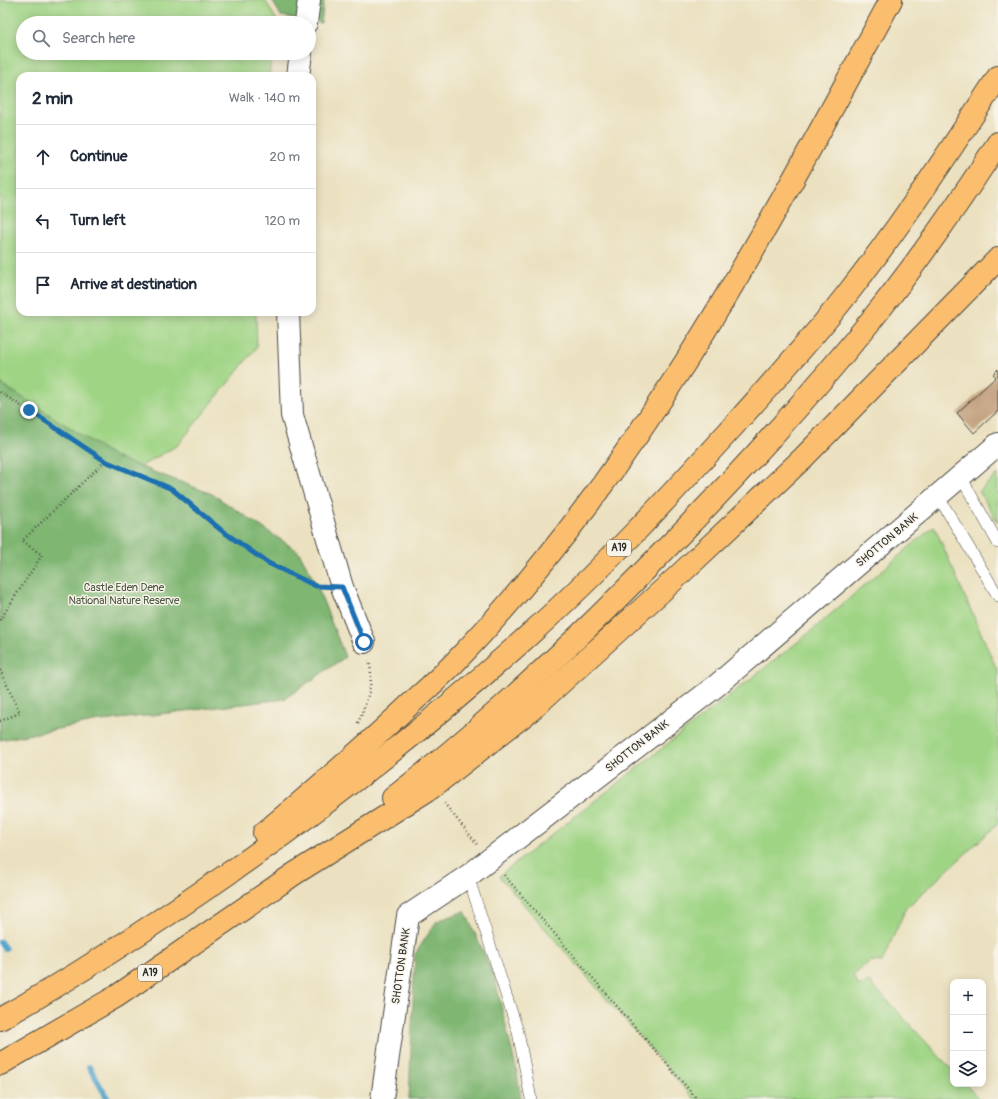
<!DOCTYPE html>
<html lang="en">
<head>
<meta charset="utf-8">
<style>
  body { margin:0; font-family:Pangolin,sans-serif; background:#f6f6f7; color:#1f2937 }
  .controls { position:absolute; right:12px; bottom:12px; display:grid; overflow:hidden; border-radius:8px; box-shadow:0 2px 10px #0003 }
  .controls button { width:36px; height:36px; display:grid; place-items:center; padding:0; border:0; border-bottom:1px solid #e0e1e3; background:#fff; color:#1f2937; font:20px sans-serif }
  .stop { position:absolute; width:12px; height:12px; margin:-9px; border:3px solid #1f6fb2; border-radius:50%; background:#fff }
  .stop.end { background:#1f6fb2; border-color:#fff; box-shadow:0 1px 4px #0008 }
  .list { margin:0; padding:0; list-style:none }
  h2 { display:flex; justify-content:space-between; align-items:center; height:52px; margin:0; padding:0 16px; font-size:17px }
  h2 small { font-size:13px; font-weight:400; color:#747a83 }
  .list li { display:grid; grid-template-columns:26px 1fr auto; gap:12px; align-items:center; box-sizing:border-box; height:64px; padding:0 16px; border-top:1px solid #e0e1e3 }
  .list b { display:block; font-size:15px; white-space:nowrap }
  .list em { font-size:13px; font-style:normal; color:#747a83 }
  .icon { flex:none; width:22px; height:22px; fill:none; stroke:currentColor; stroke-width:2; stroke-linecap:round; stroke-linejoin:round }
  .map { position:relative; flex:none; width:998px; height:1099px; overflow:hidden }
  .search { position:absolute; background:#fff; box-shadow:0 2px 10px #0003; left:16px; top:16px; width:300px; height:44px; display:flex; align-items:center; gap:10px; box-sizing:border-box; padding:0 14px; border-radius:22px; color:#747a83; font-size:15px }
  .panel { position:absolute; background:#fff; box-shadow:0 2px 10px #0003; left:16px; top:72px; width:300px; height:244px; border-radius:12px }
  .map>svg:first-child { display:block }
  .green { fill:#9fd484; stroke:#658058 }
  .forest { fill:#7fb672; stroke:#55704e }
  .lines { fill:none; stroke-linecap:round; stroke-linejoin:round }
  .stream { stroke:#50a3cb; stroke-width:6 }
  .building { fill:#c2a280 }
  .service-casing { stroke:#484641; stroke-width:12 }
  .minor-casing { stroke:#484641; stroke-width:24 }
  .trunk-casing { stroke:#484641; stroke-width:24 }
  .path { stroke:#484641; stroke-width:2.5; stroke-dasharray:1 3; stroke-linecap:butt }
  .service { stroke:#fff; stroke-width:11 }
  .minor { stroke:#fff; stroke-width:22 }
  .trunk { stroke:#fbbe6e; stroke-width:22 }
  .route { stroke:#1f6fb2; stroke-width:5 }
  .labels { text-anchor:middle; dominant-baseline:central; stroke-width:3; stroke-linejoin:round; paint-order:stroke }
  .shield { fill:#f7f3e8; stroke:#686764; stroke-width:1 }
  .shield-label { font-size:10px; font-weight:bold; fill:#2b2b2b }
  .street-label { font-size:11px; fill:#2b2b2b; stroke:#f7f3e8 }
  .park-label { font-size:11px; fill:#485541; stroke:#f7f3e8 }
</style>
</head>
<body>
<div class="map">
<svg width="998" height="1099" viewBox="0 0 998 1099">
  <rect width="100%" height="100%" fill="#f7f3e8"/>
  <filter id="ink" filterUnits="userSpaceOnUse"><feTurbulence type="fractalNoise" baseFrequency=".025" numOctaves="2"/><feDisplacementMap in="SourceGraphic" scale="8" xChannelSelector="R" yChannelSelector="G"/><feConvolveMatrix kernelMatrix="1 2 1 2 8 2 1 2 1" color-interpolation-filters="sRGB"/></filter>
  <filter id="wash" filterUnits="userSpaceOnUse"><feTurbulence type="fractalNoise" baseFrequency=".012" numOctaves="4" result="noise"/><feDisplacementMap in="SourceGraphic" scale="16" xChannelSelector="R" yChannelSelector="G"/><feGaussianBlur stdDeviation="0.9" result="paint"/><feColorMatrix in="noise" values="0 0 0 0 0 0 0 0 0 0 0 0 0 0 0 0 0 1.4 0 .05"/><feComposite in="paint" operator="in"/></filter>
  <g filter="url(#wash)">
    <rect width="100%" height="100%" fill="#ebe1c0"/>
    <g class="green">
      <polygon points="0,0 265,0 276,19 275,23 23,23 23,53 272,53 269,76 20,76 20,312 256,312 257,347 178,445 140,467 212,494 299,552 317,586 345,657 284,699 93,722 0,740"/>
      <polygon points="998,474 998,523 979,491"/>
      <polygon points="934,526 998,672 998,824 906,908 882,962 870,961 853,976 859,986 869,981 953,1071 953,1084 965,1084 979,1099 694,1099 499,876 804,637"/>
    </g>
    <g class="forest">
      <polygon points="272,0 324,0 321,23 281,16"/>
      <polygon points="0,383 117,458 212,494 299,552 317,586 345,657 284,699 93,722 0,740"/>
      <polygon points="465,911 494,976 517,1072 521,1099 409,1099 415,954 437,921"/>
    </g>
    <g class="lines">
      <g class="stream">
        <polyline points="0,942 5,949"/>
        <polyline points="89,1067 108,1099"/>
      </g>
    </g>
    <g id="blocks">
      <polygon class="building" points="998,369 998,411 974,433 957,413 996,377 993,374"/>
    </g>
  </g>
  <g filter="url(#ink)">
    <use href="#blocks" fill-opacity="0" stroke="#484641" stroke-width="1"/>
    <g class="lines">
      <g class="service-casing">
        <g id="service">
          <polyline points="961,477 998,543"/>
          <polyline points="938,496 998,596"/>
          <polyline points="468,876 518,1032 531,1099"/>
        </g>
      </g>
      <g class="minor-casing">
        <g id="minor">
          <polyline points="306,23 309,0"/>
          <polyline points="298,76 301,53"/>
          <polyline points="288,312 292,415 342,587 364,642"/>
          <polyline points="382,1099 408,916 468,876 716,686 998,444"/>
        </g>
      </g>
      <g class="trunk-casing">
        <g id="trunk">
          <path d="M393 798C486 726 571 646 653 562 730 484 804 404 873 318 918 262 959 203 998 143"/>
          <path d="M264 833C312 793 358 753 403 711 421 694 440 678 457 660 641 469 766 231 891 0"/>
          <path d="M0 1019C80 974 154 925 229 873 334 800 434 721 529 635 603 569 671 495 738 421 776 378 816 335 851 289 904 221 951 149 998 77"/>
          <polyline points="0,1064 117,996 294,874 431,788 531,710 676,578 803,458 998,259"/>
        </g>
      </g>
      <g class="path">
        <polyline points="0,392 105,461 172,489 221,530 268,563 317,586 321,586"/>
        <polyline points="0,620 42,555 22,541 105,461"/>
        <polyline points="0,670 20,713 0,721"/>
        <path d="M358 723C366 703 375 682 369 661"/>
        <polyline points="444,803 477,844"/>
        <polyline points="504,875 697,1099"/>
      </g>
      <use href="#service" class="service"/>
      <use href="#minor" class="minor"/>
      <use href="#trunk" class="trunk"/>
    </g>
  </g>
  <g class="lines" filter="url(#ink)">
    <polyline class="route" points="29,410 105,461 172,489 221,530 268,563 316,586 342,587 364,642"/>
  </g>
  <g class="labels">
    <g class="shield">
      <rect x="607" y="540" width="24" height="16" rx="3"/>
      <rect x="138" y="965" width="24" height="16" rx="3"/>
    </g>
    <g class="shield-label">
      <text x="619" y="548">A19</text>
      <text x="150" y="973">A19</text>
    </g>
    <g class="street-label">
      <text transform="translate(887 540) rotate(-40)">SHOTTON BANK</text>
      <text transform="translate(637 746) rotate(-38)">SHOTTON BANK</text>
      <text transform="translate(401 966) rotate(-82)">SHOTTON BANK</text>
    </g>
    <g class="park-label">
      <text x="124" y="587">Castle Eden Dene<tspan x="124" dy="13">National Nature Reserve</tspan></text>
    </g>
  </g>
</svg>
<div class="controls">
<button>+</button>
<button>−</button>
<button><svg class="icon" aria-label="layers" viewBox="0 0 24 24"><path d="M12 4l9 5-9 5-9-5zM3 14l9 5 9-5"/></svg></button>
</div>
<div class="stop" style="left:364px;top:642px"></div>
<div class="stop end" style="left:29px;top:410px"></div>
<div class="search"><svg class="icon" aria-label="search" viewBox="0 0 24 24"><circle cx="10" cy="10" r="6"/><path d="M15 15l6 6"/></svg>Search here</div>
<section class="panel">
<h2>2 min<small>Walk · 140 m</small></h2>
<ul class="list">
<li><svg class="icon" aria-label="ahead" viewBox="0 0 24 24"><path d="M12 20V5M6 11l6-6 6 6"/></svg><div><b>Continue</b></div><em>20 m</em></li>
<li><svg class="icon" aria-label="left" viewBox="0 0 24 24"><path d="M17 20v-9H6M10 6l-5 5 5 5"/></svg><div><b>Turn left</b></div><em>120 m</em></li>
<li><svg class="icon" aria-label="arrive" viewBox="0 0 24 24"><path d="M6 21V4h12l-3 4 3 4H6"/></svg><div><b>Arrive at destination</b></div></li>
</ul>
</section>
</div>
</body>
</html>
